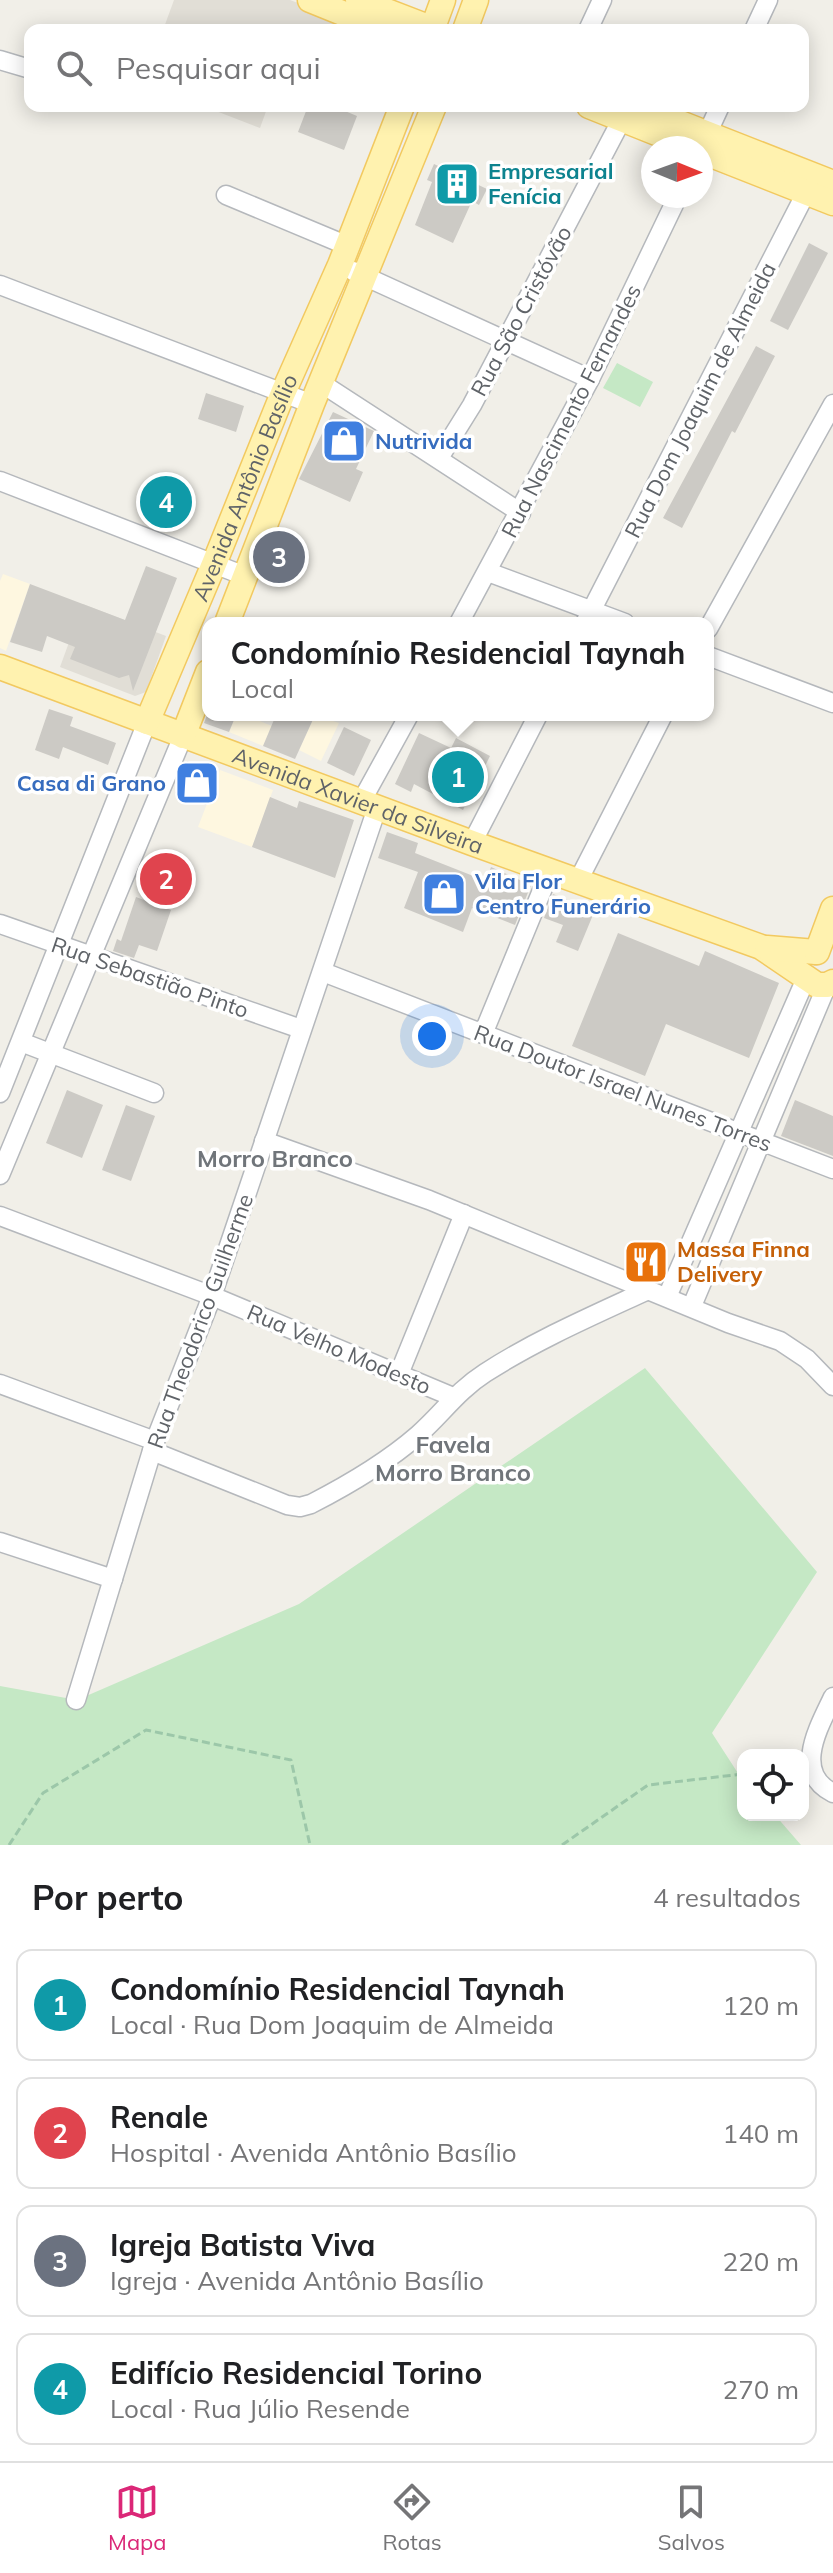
<!DOCTYPE html>
<html lang="pt">
<head>
<meta charset="utf-8">
<style>
  body { margin:0; font-family:Mulish,sans-serif; background:#f2f2f2; color:#202124 }
  .controls { position:absolute; right:24px; bottom:24px; display:grid; overflow:hidden; border-radius:16px; box-shadow:0 4px 20px #0003 }
  .controls button { width:72px; height:72px; display:grid; place-items:center; padding:0; border:0; border-bottom:2px solid #e0e0e0; background:#fff; color:#202124; font:40px sans-serif }
  .compass { position:absolute; left:641px; top:136px; width:72px; height:72px; border-radius:50%; background:#fff; box-shadow:0 4px 20px #0003; rotate:91deg }
  .you { position:absolute; left:432px; top:1036px; width:28px; height:28px; margin:-20px; border:6px solid #fff; border-radius:50%; background:#1a73e8; box-shadow:0 0 0 12px #1a73e833 }
  .badge { display:grid; place-items:center; width:52px; height:52px; border-radius:50%; background:#db2777; color:#fff; font-size:26px; font-weight:700 }
  .pin { position:absolute; translate:-50% -50%; border:4px solid #fff; box-shadow:0 2px 8px #0006 }
  .popup { position:absolute; left:202px; top:617px; width:512px; height:104px; box-sizing:border-box; display:grid; place-content:center; border-radius:16px; background:#fff; filter:drop-shadow(0 2px 6px #0005); font-size:26px; white-space:nowrap; color:#757577 }
  .popup b { font-size:30px; color:#202124 }
  .popup::after { content:''; position:absolute; left:50%; top:100%; margin-left:-16px; border:16px solid transparent; border-top-color:#fff }
  .list { margin:0; padding:0; list-style:none }
  h2 { display:flex; justify-content:space-between; align-items:center; height:104px; margin:0; padding:0 32px; font-size:34px }
  h2 small { font-size:26px; font-weight:400; color:#757577 }
  .list li { display:grid; grid-template-columns:52px 1fr auto; gap:24px; align-items:center; box-sizing:border-box; height:112px; margin:0 16px 16px; padding:0 16px; border:2px solid #e0e0e0; border-radius:16px }
  .list b { display:block; font-size:30px; white-space:nowrap }
  .list p { margin:0; font-size:26px; white-space:nowrap; color:#757577 }
  .list em { font-size:26px; font-style:normal; color:#757577 }
  .icon { flex:none; width:44px; height:44px; fill:none; stroke:currentColor; stroke-width:2; stroke-linecap:round; stroke-linejoin:round }
  .map { position:relative; flex:none; width:833px; height:1845px; overflow:hidden }
  .search { position:absolute; background:#fff; box-shadow:0 4px 20px #0003; left:24px; right:24px; top:24px; height:88px; display:flex; align-items:center; gap:20px; box-sizing:border-box; padding:0 28px; border-radius:16px; color:#757577; font-size:30px }
  .sheet { height:616px; background:#fff }
  nav { display:flex; justify-content:space-around; align-items:center; box-sizing:border-box; height:112px; border-top:2px solid #e0e0e0; background:#fff; font-size:22px; color:#757577 }
  nav a { display:grid; justify-items:center; gap:4px }
  nav .on { color:#db2777 }
  .map>svg:first-child { display:block }
  .commercial { fill:#fef7e0 }
  .education { fill:#e1ded6 }
  .green { fill:#c5e8c5 }
  .building { fill:#cccac5 }
  .lines { fill:none; stroke-linecap:round; stroke-linejoin:round }
  .minor-casing { stroke:#b5b8bc; stroke-width:21 }
  .major-casing { stroke:#f2c960; stroke-width:27 }
  .path { stroke:#9cc7a9; stroke-width:3; stroke-dasharray:8 4; stroke-linecap:butt }
  .minor { stroke:#fff; stroke-width:18 }
  .major { stroke:#fff2af; stroke-width:24 }
  .labels { text-anchor:middle; dominant-baseline:central; stroke-width:7; stroke-linejoin:round; paint-order:stroke }
  .culture-label { font-size:22px; font-weight:bold; fill:#0d838f; stroke:#fff; text-anchor:start }
  .street-label { font-size:22px; fill:#5f6368; stroke:#fff }
  .shop-label { font-size:22px; font-weight:bold; fill:#366cbe; stroke:#fff; text-anchor:start }
  .food-label { font-size:22px; font-weight:bold; fill:#c56008; stroke:#fff; text-anchor:start }
  .neighbourhood-label { font-size:24px; font-weight:bold; fill:#70757a; stroke:#fff }
</style>
</head>
<body>
<div class="map">
<svg width="833" height="1845" viewBox="0 0 833 1845">
  <rect width="100%" height="100%" fill="#f1efe8"/>
  <g class="commercial">
    <polygon points="3,574 30,584 6,651 0,648 0,581"/>
    <polygon points="236,715 245,715 272,726 263,746 229,732"/>
    <polygon points="315,715 339,723 321,761 299,750"/>
    <polygon points="220,770 273,790 252,847 198,827"/>
  </g>
  <g class="education">
    <polygon points="174,0 290,0 369,30 163,30"/>
    <polygon points="203,106 268,106 260,128"/>
    <polygon points="83,604 166,636 146,692 135,696 60,667"/>
  </g>
  <g class="green">
    <polygon points="617,363 653,382 640,407 603,388"/>
    <polygon points="645,1368 817,1572 712,1733 743,1781 743,1815 775,1815 801,1845 0,1845 0,1686 77,1700 299,1604"/>
  </g>
  <g class="building">
    <polygon points="308,106 333,106 357,116 344,150 298,132"/>
    <polygon points="434,164 487,189 479,205 472,201 453,243 415,225 432,182 427,180"/>
    <polygon points="809,243 828,253 788,330 770,321"/>
    <polygon points="756,346 775,356 735,433 732,431 682,528 663,518"/>
    <polygon points="206,393 244,406 236,432 198,419"/>
    <polygon points="333,412 374,431 356,469 363,472 350,502 299,479"/>
    <polygon points="149,487 188,501 184,512 181,511 178,516 143,503"/>
    <polygon points="146,566 177,578 133,691 129,675 119,678 70,659 75,647 47,636 42,652 10,642 30,584 125,620"/>
    <polygon points="49,709 73,717 70,726 116,743 108,765 63,747 59,759 35,750"/>
    <polygon points="207,715 236,715 229,732 204,723"/>
    <polygon points="276,715 315,715 295,759 263,746"/>
    <polygon points="344,727 371,740 354,776 327,763"/>
    <polygon points="419,733 451,748 456,738 490,756 463,810 414,784 411,792 395,784"/>
    <polygon points="187,761 218,773 206,805 175,793"/>
    <polygon points="270,797 297,808 299,801 354,820 335,878 252,847"/>
    <polygon points="387,832 418,843 415,853 486,881 491,867 531,885 515,925 472,908 463,932 404,908 418,872 378,858"/>
    <polygon points="553,894 595,910 578,951 556,942 563,925 544,918"/>
    <polygon points="136,897 171,910 157,951 139,945 134,958 113,951 117,939 121,941"/>
    <polygon points="618,933 699,966 705,951 779,983 749,1058 666,1024 645,1076 572,1046"/>
    <polygon points="67,1090 103,1105 82,1158 46,1143"/>
    <polygon points="795,1100 833,1116 833,1156 781,1136"/>
    <polygon points="126,1105 155,1116 131,1181 102,1170"/>
  </g>
  <g class="lines">
    <g class="minor-casing">
      <g id="minor">
        <polyline points="588,30 602,0"/>
        <polyline points="754,30 768,0"/>
        <polyline points="0,60 30,69"/>
        <polyline points="702,145 720,106"/>
        <polyline points="226,195 348,246"/>
        <polyline points="353,271 590,379"/>
        <polyline points="0,285 312,404"/>
        <polyline points="321,383 521,513"/>
        <polyline points="439,458 472,405 622,119"/>
        <polyline points="0,481 245,576"/>
        <polyline points="488,572 625,623"/>
        <polyline points="459,623 590,379 678,196"/>
        <polyline points="585,623 811,183"/>
        <polyline points="708,629 833,404"/>
        <polyline points="708,656 833,703"/>
        <polyline points="361,802 409,715"/>
        <polyline points="472,843 538,715"/>
        <polyline points="578,881 663,715"/>
        <polyline points="0,924 301,1029"/>
        <polyline points="323,972 833,1169"/>
        <polyline points="483,1034 550,871"/>
        <polyline points="21,1042 154,1093"/>
        <polyline points="0,1093 147,722"/>
        <polyline points="264,1141 429,1200 728,1323 780,1341 807,1359 833,1386"/>
        <polyline points="0,1175 183,736"/>
        <polyline points="0,1216 212,1296 453,1397"/>
        <polyline points="667,1297 807,976"/>
        <polyline points="692,1306 827,985"/>
        <polyline points="399,1374 464,1214"/>
        <polyline points="0,1384 155,1441"/>
        <path d="M152 1451 287 1505 300 1507 311 1504C348 1485 387 1462 418 1435 442 1414 457 1391 485 1373 536 1340 594 1315 648 1290"/>
        <polyline points="0,1542 113,1579"/>
        <path d="M833 1697C819 1727 792 1772 833 1793"/>
        <polyline points="76,1700 155,1441 212,1296 377,808"/>
      </g>
    </g>
    <g class="major-casing">
      <g id="major">
        <polyline points="310,0 384,30"/>
        <polyline points="358,0 436,30"/>
        <polyline points="432,30 443,0"/>
        <polyline points="465,30 476,0"/>
        <polyline points="589,106 694,148"/>
        <polyline points="637,106 833,183"/>
        <polyline points="701,151 833,203"/>
        <polyline points="227,623 312,404 434,106"/>
        <path id="s1" d="M0 667 472 843 761 947 817 985H827L833 982"/>
        <path id="s2" d="M147 722 214 564 283 393 340 265 402 106"/>
        <polyline points="183,736 208,672"/>
        <polyline points="767,948 816,952"/>
        <polyline points="817,952 833,909"/>
      </g>
    </g>
    <g class="path">
      <polyline points="9,1845 43,1793 146,1730 291,1760 310,1845"/>
      <polyline points="562,1845 648,1785 743,1774"/>
    </g>
    <use href="#minor" class="minor"/>
    <use href="#major" class="major"/>
  </g>
  <defs>
    <g id="building-square" transform="scale(2.3)"><rect x="-9" y="-9" width="18" height="18" rx="4" fill="#0f9aa8" stroke="#fff"/><path d="M-4-6H4V6H1V3H-1V6H-4ZM-2.5-4.3h1.7v1.8h-1.7ZM.8-4.3h1.7v1.8H.8ZM-2.5-1h1.7V.8h-1.7ZM.8-1h1.7V.8H.8Z" fill="#fff"/></g>
    <g id="shop-square" transform="scale(2.3)"><rect x="-9" y="-9" width="18" height="18" rx="4" fill="#3f7fe0" stroke="#fff"/><path d="M-5-2.5h2.3a2.7 3.5 0 0 1 5.4 0H5L5.5 6h-11ZM-1.5-2.5h3a1.5 2.3 0 0 0-3 0Z" fill="#fff"/></g>
    <g id="restaurant-square" transform="scale(2.3)"><rect x="-9" y="-9" width="18" height="18" rx="4" fill="#e8710a" stroke="#fff"/><path d="M-5-6h1v4h1v-4h1v4h1v-4h1v5L-1.5 .5V6h-2V.5L-5-1ZM5-6V6H3V1.5H1.5Q1.5-4 5-6Z" fill="#fff"/></g>
  </defs>
  <g fill-rule="evenodd">
    <use href="#building-square" x="457" y="184"/>
    <use href="#shop-square" x="344" y="441"/>
    <use href="#shop-square" x="197" y="783"/>
    <use href="#shop-square" x="444" y="894"/>
    <use href="#restaurant-square" x="646" y="1262"/>
  </g>
  <g class="labels">
    <g class="culture-label">
      <text x="488" y="171">Empresarial<tspan x="488" dy="25">Fenícia</tspan></text>
    </g>
    <g class="street-label">
      <text transform="translate(521 311) rotate(-62)">Rua São Cristóvão</text>
      <text transform="translate(700 400) rotate(-63)">Rua Dom Joaquim de Almeida</text>
      <text transform="translate(571 411) rotate(-63)">Rua Nascimento Fernandes</text>
      <text stroke="none"><textPath href="#s2" startOffset="254">Avenida Antônio Basílio</textPath></text>
      <text stroke="none"><textPath href="#s1" startOffset="382">Avenida Xavier da Silveira</textPath></text>
      <text transform="translate(150 977) rotate(19)">Rua Sebastião Pinto</text>
      <text transform="translate(623 1088) rotate(21)">Rua Doutor Israel Nunes Torres</text>
      <text transform="translate(200 1321) rotate(-70)">Rua Theodorico Guilherme</text>
      <text transform="translate(339 1349) rotate(23)">Rua Velho Modesto</text>
    </g>
    <g class="shop-label">
      <text x="375" y="441">Nutrivida</text>
      <text x="166" y="783" text-anchor="end">Casa di Grano</text>
      <text x="475" y="881">Vila Flor<tspan x="475" dy="25">Centro Funerário</tspan></text>
    </g>
    <g class="food-label">
      <text x="677" y="1249">Massa Finna<tspan x="677" dy="25">Delivery</tspan></text>
    </g>
    <g class="neighbourhood-label">
      <text x="275" y="1158">Morro Branco</text>
      <text x="453" y="1444">Favela<tspan x="453" dy="28">Morro Branco</tspan></text>
    </g>
  </g>
</svg>
<div class="controls">
<button><svg class="icon" aria-label="locate" viewBox="0 0 24 24"><circle cx="12" cy="12" r="6"/><path d="M12 2v4M12 18v4M2 12h4M18 12h4"/></svg></button>
</div>
<svg class="compass" viewBox="-18 -18 36 36"><path d="M0-13l5 13h-10z" fill="#e53935"/><path d="M0 13l5-13h-10z" fill="#757577"/></svg>
<div class="you"></div>
<div class="pin badge" style="left:458px;top:777px;background:#0f9aa8">1</div>
<div class="popup"><b>Condomínio Residencial Taynah</b>Local</div>
<div class="pin badge" style="left:166px;top:879px;background:#e0444e">2</div>
<div class="pin badge" style="left:279px;top:557px;background:#6b7280">3</div>
<div class="pin badge" style="left:166px;top:502px;background:#0f9aa8">4</div>
<div class="search"><svg class="icon" aria-label="search" viewBox="0 0 24 24"><circle cx="10" cy="10" r="6"/><path d="M15 15l6 6"/></svg>Pesquisar aqui</div>
</div>
<section class="sheet">
<h2>Por perto<small>4 resultados</small></h2>
<ul class="list">
<li><span class="badge" style="background:#0f9aa8">1</span><div><b>Condomínio Residencial Taynah</b><p>Local · Rua Dom Joaquim de Almeida</p></div><em>120 m</em></li>
<li><span class="badge" style="background:#e0444e">2</span><div><b>Renale</b><p>Hospital · Avenida Antônio Basílio</p></div><em>140 m</em></li>
<li><span class="badge" style="background:#6b7280">3</span><div><b>Igreja Batista Viva</b><p>Igreja · Avenida Antônio Basílio</p></div><em>220 m</em></li>
<li><span class="badge" style="background:#0f9aa8">4</span><div><b>Edifício Residencial Torino</b><p>Local · Rua Júlio Resende</p></div><em>270 m</em></li>
</ul>
</section>
<nav>
<a class="on"><svg class="icon" aria-label="map" viewBox="0 0 24 24"><path d="M3 6l6-2 6 2 6-2v14l-6 2-6-2-6 2zM9 4v14M15 6v14"/></svg>Mapa</a>
<a><svg class="icon" aria-label="directions" viewBox="0 0 24 24"><path d="M12 3l9 9-9 9-9-9zM9 14v-3h6M13 9l2 2-2 2"/></svg>Rotas</a>
<a><svg class="icon" aria-label="saved" viewBox="0 0 24 24"><path d="M7 4h10v16l-5-4-5 4z"/></svg>Salvos</a>
</nav>
</body>
</html>
